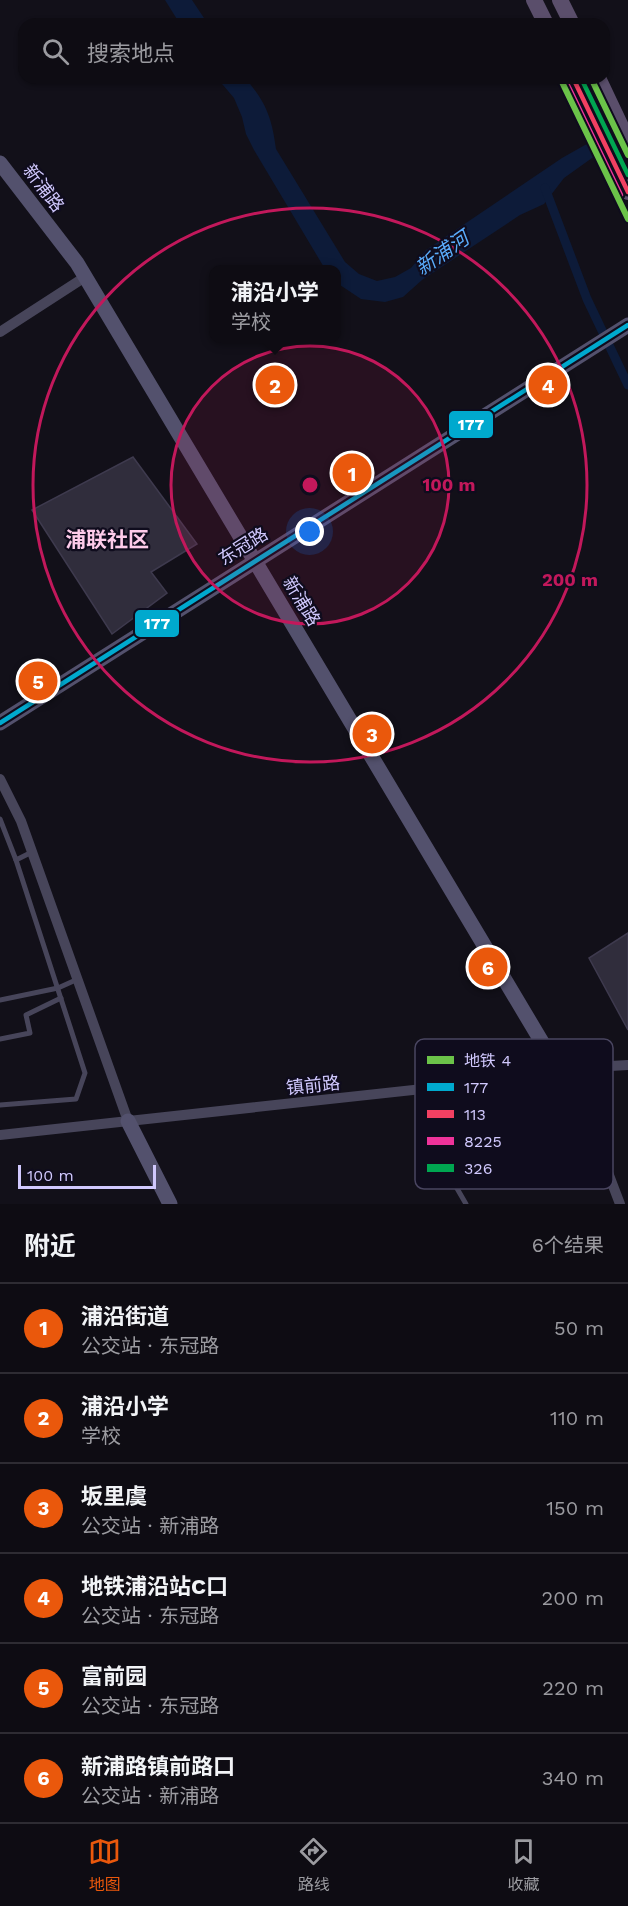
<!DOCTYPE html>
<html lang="zh">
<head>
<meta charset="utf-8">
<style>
  body { margin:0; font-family:"Work Sans","Noto Sans SC",sans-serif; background:#17151c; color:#f1f3f6 }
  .scale { position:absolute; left:18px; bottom:15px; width:138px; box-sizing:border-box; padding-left:6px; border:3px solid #d1c9fe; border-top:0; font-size:16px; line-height:21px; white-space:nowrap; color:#d1c9fe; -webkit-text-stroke:4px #0f0c1d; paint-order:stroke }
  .you { position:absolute; left:310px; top:532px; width:21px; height:21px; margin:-15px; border:4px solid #fff; border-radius:50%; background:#1a73e8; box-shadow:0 0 0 9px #1a73e833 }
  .badge { display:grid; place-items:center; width:39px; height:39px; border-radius:50%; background:#ea580c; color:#fff; font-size:20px; font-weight:700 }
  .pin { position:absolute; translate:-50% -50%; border:3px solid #fff; box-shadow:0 2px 6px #0006 }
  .popup { position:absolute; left:209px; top:265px; width:132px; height:78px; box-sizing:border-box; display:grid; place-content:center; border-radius:12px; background:#0e0c13; filter:drop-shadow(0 2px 4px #0005); font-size:20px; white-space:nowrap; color:#9b9ba0 }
  .popup b { font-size:22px; color:#f1f3f6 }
  .popup::after { content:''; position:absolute; left:50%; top:100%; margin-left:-12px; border:12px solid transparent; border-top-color:#0e0c13 }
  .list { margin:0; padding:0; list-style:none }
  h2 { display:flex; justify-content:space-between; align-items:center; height:78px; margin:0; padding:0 24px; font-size:26px }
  h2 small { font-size:20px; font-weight:400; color:#9b9ba0 }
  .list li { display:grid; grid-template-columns:39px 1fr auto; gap:18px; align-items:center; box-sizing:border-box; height:90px; padding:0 24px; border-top:2px solid #2e2c33 }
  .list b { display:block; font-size:22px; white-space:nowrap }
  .list p { margin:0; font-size:20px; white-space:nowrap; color:#9b9ba0 }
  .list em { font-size:20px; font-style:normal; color:#9b9ba0 }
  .icon { flex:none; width:33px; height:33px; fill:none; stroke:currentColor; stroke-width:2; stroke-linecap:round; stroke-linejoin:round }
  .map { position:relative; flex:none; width:628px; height:1204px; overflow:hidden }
  .search { position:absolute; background:#0e0c13; box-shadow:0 2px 4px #0004; left:18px; right:18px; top:18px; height:66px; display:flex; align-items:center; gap:15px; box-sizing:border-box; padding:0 21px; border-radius:18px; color:#9b9ba0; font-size:22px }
  .sheet { height:618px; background:#0e0c13 }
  nav { display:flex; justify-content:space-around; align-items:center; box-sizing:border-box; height:84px; border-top:2px solid #2e2c33; background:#0e0c13; font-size:16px; color:#9b9ba0 }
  nav a { display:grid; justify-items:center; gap:3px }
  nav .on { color:#ea580c }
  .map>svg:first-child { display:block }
  .water { fill:#0d1b39 }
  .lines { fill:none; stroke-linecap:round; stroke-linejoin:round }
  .canal { stroke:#0d1b39; stroke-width:9 }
  .building { fill:#302d3c; stroke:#3e3a4e; stroke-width:1.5 }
  .lane { stroke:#47455a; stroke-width:5 }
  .street { stroke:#47455a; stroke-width:10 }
  .secondary { stroke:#53516d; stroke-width:15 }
  .primary { stroke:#5a4e6b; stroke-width:16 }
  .bus-1-casing { stroke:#0f0c1d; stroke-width:9 }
  .bus-2-casing { stroke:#0f0c1d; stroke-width:9 }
  .bus-3-casing { stroke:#0f0c1d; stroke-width:9 }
  .bus-4-casing { stroke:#0f0c1d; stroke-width:9 }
  .bus-1 { stroke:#00a9ce; stroke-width:4.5 }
  .bus-2 { stroke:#f24062; stroke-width:4.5 }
  .bus-3 { stroke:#ef339a; stroke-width:4.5 }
  .bus-4 { stroke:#00a651; stroke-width:4.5 }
  .metro-1-casing { stroke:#0f0c1d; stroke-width:10 }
  .metro-1 { stroke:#6bc349; stroke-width:6 }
  .ring { fill:none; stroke:#c2185b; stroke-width:3 }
  .labels { text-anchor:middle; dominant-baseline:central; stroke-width:4.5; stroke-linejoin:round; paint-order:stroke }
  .street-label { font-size:18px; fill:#d1c9fe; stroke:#0f0c1d }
  .water-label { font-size:20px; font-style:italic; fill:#5aacfb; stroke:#0f0c1d }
  .quarter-label { font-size:21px; font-weight:bold; fill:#fecbea; stroke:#0f0c1d }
  .key { fill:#0f0c1d; stroke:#494560; stroke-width:1.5 }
  .key-label { font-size:16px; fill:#d1c9fe }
  .centre { fill:#c2185b; stroke:#0f0c1d; stroke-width:3 }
  .ring-label { font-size:18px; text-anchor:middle; font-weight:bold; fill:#c2185b; stroke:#0f0c1d; stroke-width:4.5; stroke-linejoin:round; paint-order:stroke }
  .line-badge { stroke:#0f0c1d; stroke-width:2 }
  .badge-label { font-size:16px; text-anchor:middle; font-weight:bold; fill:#fff }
</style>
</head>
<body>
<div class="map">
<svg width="628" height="1204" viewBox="0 0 628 1204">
  <rect width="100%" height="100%" fill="#121019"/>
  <g class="water">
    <polygon points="165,0 192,0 208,24 180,24"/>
    <path d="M217 78H245C266 102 272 118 276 149L345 262 359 274 377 281 395 277 411 268 426 250 562 158 585 145 628 130V144L592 158 564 178 544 204 520 215 422 280 403 297 385 302 361 299 337 283 336 270 325 269 254 150 246 134 242 117 234 98Z"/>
  </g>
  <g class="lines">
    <polyline class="canal" points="545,188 587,299 628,385"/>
  </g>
  <g class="building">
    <polygon points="133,457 197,544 151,572 167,593 112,634 32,510"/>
    <polygon points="628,933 628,1030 589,958"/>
  </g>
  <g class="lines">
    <g class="lane">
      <polyline points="0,819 16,860 32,852"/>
      <polyline points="0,1000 58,988 78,979"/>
      <polyline points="0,1039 30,1033 26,1015 61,998"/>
      <polyline points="427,1089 434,1137 451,1178 466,1204"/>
      <polyline points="0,1105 76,1099 85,1073 16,860"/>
    </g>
    <g class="street">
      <polyline points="0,332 85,277"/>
      <polyline points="0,779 21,821 128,1121"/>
      <polyline points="558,1069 596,1141 620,1204"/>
      <polyline points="0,1135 523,1078 558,1069 628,1065"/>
    </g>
    <g class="secondary">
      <polyline points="0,163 77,263 558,1069"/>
      <polyline points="0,723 628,325"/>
      <polyline points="128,1121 170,1204"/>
    </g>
    <g class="primary">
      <polyline points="534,0 546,24"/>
      <polyline points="560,0 572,24"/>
      <polyline points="573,78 628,192"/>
      <polyline points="598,78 628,141"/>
    </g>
    <g class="bus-1-casing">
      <polyline id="bus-1" points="0,723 628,325"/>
    </g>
    <g class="bus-2-casing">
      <polyline id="bus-2" points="573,78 628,192"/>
    </g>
    <g class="bus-3-casing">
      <polyline id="bus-3" points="566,81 621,195"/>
    </g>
    <g class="bus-4-casing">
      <polyline id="bus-4" points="581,78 628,175"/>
    </g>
    <use href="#bus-1" class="bus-1"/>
    <use href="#bus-2" class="bus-2"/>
    <use href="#bus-3" class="bus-3"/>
    <use href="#bus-4" class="bus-4"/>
    <g class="metro-1-casing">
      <g id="metro-1">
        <polyline points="560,78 628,219"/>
        <polyline points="591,78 628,155"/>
      </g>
    </g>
    <use href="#metro-1" class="metro-1"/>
  </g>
  <circle cx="310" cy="485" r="139" fill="#c2185b" fill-opacity=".12"/>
  <g class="ring">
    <circle cx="310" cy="485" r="139"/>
    <circle cx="310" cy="485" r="277"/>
  </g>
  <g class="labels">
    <g class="street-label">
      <text transform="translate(44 188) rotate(53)">新浦路</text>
      <text transform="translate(243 546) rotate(-32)">东冠路</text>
      <text transform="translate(302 601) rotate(59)">新浦路</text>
      <text transform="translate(313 1085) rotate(-6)">镇前路</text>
    </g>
    <g class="water-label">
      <text transform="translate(442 253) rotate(-35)">新浦河</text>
    </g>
    <g class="quarter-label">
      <text x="107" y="539">浦联社区</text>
    </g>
  </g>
  <rect x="415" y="1039" width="198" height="150" rx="9" class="key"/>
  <rect x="427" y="1056" width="27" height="8" fill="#6bc349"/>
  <rect x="427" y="1083" width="27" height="8" fill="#00a9ce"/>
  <rect x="427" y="1110" width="27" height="8" fill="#f24062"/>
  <rect x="427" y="1137" width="27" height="8" fill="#ef339a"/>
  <rect x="427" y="1164" width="27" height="8" fill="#00a651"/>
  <g class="key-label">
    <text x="464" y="1066">地铁 4</text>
    <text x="464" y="1093">177</text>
    <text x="464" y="1120">113</text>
    <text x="464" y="1147">8225</text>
    <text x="464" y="1174">326</text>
  </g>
  <circle cx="310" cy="485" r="9" class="centre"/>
  <g class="ring-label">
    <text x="449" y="491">100 m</text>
    <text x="570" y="586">200 m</text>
  </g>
  <g class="line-badge">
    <rect x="448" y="410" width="46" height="29" rx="6" fill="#00a9ce"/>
    <rect x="134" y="609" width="46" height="29" rx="6" fill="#00a9ce"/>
  </g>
  <g class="badge-label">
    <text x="471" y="430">177</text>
    <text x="157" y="629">177</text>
  </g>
</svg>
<div class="scale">100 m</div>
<div class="you"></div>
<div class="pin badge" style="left:352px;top:473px">1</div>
<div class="pin badge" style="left:275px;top:385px">2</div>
<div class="popup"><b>浦沿小学</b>学校</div>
<div class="pin badge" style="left:372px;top:734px">3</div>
<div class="pin badge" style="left:548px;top:385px">4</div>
<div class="pin badge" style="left:38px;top:681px">5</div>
<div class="pin badge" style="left:488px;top:967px">6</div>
<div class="search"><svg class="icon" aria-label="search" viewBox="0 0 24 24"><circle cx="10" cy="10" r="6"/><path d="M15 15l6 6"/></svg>搜索地点</div>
</div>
<section class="sheet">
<h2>附近<small>6个结果</small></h2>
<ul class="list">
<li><span class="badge">1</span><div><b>浦沿街道</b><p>公交站 · 东冠路</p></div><em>50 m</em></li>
<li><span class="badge">2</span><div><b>浦沿小学</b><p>学校</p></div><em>110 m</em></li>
<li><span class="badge">3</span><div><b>坂里虞</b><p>公交站 · 新浦路</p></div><em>150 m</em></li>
<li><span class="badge">4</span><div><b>地铁浦沿站C口</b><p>公交站 · 东冠路</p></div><em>200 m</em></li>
<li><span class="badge">5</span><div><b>富前园</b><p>公交站 · 东冠路</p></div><em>220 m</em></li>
<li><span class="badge">6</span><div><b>新浦路镇前路口</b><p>公交站 · 新浦路</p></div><em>340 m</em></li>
</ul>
</section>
<nav>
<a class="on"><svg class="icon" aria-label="map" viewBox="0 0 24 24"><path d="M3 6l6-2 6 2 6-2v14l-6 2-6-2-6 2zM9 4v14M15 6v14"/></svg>地图</a>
<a><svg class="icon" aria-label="directions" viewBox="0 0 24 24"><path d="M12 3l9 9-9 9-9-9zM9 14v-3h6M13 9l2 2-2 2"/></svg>路线</a>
<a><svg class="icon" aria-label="saved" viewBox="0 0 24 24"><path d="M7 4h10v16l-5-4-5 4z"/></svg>收藏</a>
</nav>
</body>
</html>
